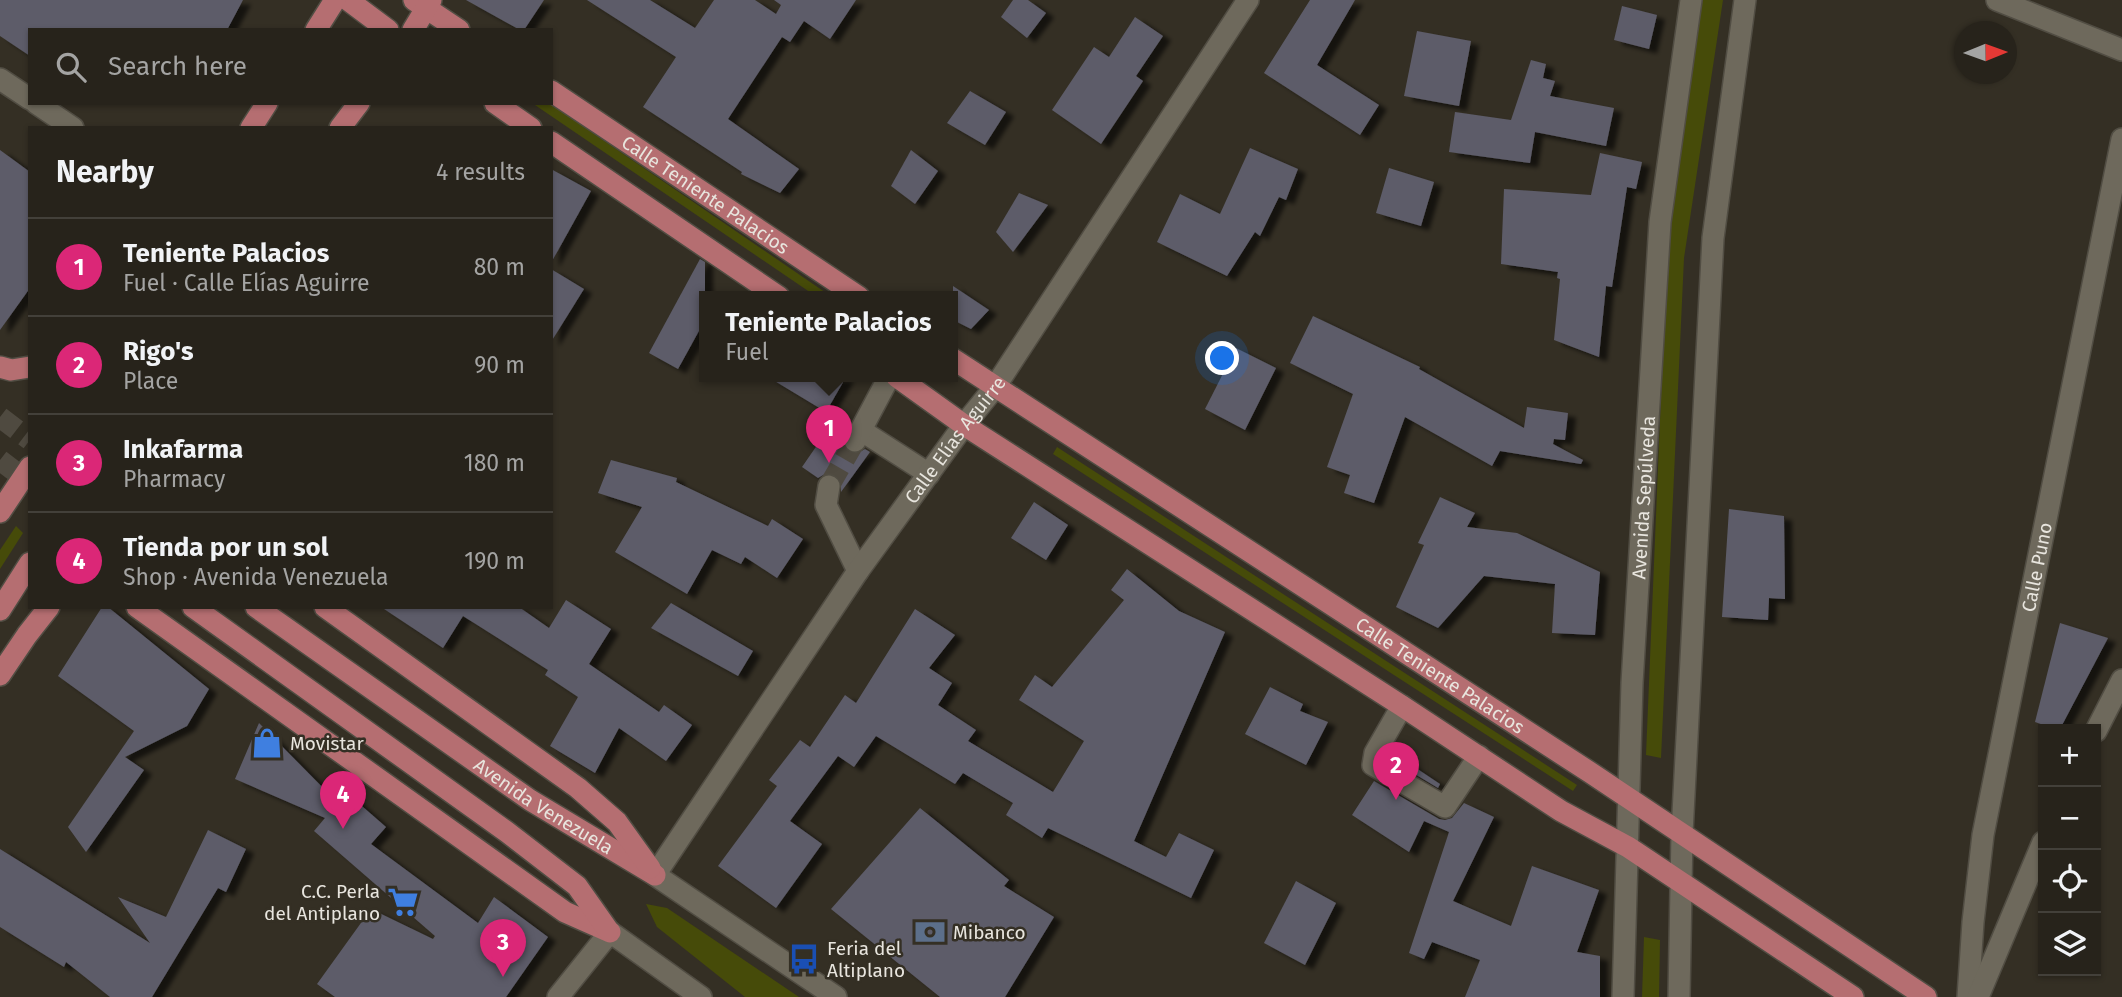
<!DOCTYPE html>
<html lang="en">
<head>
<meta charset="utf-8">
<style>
  body { margin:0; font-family:"Fira Sans",sans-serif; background:#2f2b24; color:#f1f3f6 }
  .controls { position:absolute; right:21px; bottom:21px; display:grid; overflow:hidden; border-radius:0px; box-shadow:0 2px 5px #0004 }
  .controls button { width:63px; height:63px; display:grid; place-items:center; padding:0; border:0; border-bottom:2px solid #43403a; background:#27231b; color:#f1f3f6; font:35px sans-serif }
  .compass { position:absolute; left:1954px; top:21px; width:63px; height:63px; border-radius:50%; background:#27231b; box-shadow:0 2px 5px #0004; rotate:89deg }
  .you { position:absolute; left:1223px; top:359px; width:24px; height:24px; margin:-18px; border:5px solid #fff; border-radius:50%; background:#1a73e8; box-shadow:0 0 0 10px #1a73e833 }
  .badge { display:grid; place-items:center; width:46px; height:46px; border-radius:50%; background:#db2777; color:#fff; font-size:23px; font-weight:700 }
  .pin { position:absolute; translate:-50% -58px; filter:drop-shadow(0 2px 4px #0008) }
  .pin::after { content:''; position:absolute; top:37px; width:24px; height:21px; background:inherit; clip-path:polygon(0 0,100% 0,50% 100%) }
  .popup { position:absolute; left:699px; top:291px; width:259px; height:91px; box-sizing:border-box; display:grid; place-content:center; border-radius:0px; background:#27231b; filter:drop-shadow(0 2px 5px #0005); font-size:23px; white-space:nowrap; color:#a4a4a3 }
  .popup b { font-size:26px; color:#f1f3f6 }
  .popup::after { content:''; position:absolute; left:50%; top:100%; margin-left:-14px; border:14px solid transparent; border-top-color:#27231b }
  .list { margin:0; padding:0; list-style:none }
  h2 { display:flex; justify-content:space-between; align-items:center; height:91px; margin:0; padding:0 28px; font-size:30px }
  h2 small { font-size:23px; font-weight:400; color:#a4a4a3 }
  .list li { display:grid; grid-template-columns:46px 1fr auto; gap:21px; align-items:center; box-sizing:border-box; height:98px; padding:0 28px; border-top:2px solid #43403a }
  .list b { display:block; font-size:26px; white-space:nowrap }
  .list p { margin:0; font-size:23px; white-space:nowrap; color:#a4a4a3 }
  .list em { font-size:23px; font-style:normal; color:#a4a4a3 }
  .icon { flex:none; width:38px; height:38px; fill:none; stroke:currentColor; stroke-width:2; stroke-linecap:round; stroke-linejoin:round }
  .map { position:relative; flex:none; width:2122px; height:997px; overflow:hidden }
  .search { position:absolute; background:#27231b; box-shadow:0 2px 5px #0004; left:28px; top:28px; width:525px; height:77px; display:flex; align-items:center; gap:18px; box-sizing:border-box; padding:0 24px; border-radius:0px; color:#a4a4a3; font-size:26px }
  .panel { position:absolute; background:#27231b; box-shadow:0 2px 5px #0004; left:28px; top:126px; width:525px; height:483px; border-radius:0px }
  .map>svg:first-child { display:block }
  .green { fill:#464b09 }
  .building { fill:#5d5c69; filter:url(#shadow) }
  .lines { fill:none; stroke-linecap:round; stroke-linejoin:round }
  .minor-tunnel { stroke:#4f4a40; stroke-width:21; stroke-dasharray:21 10; stroke-linecap:butt }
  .major-tunnel { stroke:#4f4a40; stroke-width:21; stroke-dasharray:21 10; stroke-linecap:butt }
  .minor-casing { stroke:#514d43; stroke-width:24 }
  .major-casing { stroke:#514d43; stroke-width:24 }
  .minor { stroke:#6e695c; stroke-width:21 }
  .major { stroke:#b56e71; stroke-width:21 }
  .labels { text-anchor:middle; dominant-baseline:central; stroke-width:5; stroke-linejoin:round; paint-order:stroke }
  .street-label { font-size:19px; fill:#e8e5de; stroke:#342f24 }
  .poi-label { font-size:19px; fill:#e8e5de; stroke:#342f24; text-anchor:start }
</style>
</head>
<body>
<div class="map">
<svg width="2122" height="997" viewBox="0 0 2122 997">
  <defs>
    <filter id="shadow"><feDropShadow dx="8" dy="4.5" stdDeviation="2" flood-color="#0009"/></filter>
  </defs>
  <rect width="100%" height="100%" fill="#342f24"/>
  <g class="green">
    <polygon points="1699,0 1723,0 1684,258 1661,758 1646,755 1667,252"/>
    <polygon points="532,103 549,103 832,297 817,297"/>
    <polygon points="1057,447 1577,785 1573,791 1053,454"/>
    <polygon points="16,526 23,533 0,569 0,550"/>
    <polygon points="646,904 667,908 799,997 745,997 657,927"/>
    <polygon points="1644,937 1660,940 1659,997 1642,997"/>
  </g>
  <g class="building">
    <polygon points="0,0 243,0 227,30 30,30 30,56 0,36"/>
    <polygon points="466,0 544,0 524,30 520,30"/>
    <polygon points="587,0 650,0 695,28 714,0 755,0 776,14 781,5 774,0 856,0 830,39 804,21 790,42 782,37 728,119 799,169 780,193 741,174 742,172 643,107 676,57"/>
    <polygon points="1013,0 1028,0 1046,13 1027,38 1001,17"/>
    <polygon points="1310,0 1355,0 1317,65 1379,105 1360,135 1264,73"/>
    <polygon points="1622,6 1657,15 1649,49 1614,40"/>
    <polygon points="1135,17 1163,36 1136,76 1143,81 1101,144 1052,110 1094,47 1109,57"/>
    <polygon points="1417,31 1471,41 1459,106 1404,96"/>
    <polygon points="1531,60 1546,64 1543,78 1555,81 1550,96 1614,108 1606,146 1535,132 1530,163 1449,152 1455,112 1511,120"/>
    <polygon points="970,91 1006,112 985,145 947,123"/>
    <polygon points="1250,148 1298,169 1286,200 1279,197 1260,236 1255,232 1227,276 1157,242 1180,194 1220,214"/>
    <polygon points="0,150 30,172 30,288 0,330"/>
    <polygon points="911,150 938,171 915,204 891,186"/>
    <polygon points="1600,153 1642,162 1636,189 1627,187 1612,287 1606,286 1599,357 1554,340 1560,279 1557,278 1558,272 1501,264 1504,189 1591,195"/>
    <polygon points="1389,168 1434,182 1421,226 1376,213"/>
    <polygon points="551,169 591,191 551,263"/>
    <polygon points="1019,193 1048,205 1013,252 996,232"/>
    <polygon points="700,259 705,262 705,320 678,369 649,353"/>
    <polygon points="551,269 584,289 551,342"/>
    <polygon points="953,286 989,310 971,329 953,320"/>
    <polygon points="1313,316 1420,367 1419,369 1524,428 1527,407 1568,413 1565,440 1554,439 1553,444 1583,460 1581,464 1500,451 1492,466 1405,417 1374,503 1344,493 1350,475 1327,467 1353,394 1290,363"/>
    <polygon points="1236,348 1276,368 1245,430 1205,409"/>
    <polygon points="768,377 846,377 826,412"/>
    <polygon points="831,425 844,434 842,442 848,452 856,454 865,449 870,452 841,492 841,482 837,475 825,474 818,478 802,467"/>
    <polygon points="611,460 677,478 676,482 768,526 772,519 803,539 777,578 745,557 741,564 712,550 687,594 615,552 642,507 598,493"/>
    <polygon points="1440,497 1475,513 1467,527 1517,533 1600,572 1595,635 1552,633 1555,584 1484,576 1438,628 1396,607 1424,545 1418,543"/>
    <polygon points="1034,502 1068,525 1046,560 1011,538"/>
    <polygon points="1729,509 1784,516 1785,599 1769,598 1768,620 1722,617"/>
    <polygon points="1127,569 1179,611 1225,632 1134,841 1166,857 1179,833 1214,850 1191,898 1048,828 1042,838 1006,815 1013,803 963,773 955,784 876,736 854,767 838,756 790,821 822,844 776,908 718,866 777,786 769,780 800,740 810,747 845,695 856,703 915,609 955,635 929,668 952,683 938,705 976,730 968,741 1053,792 1084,741 1019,700 1035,675 1052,687 1124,600 1111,590"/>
    <polygon points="566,600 611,629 589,664 659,712 664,705 692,725 666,761 619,728 595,773 550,746 578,697 545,675 548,670 463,616 443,648 381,607 519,607 549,628"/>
    <polygon points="671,603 753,651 738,676 651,628"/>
    <polygon points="102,607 108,607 209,689 187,726 125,757 144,770 86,852 68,827 134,731 58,676"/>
    <polygon points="2060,623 2108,638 2060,729 2055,729 2035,722"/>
    <polygon points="1270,687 1303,704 1300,711 1328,722 1306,765 1245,734"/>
    <polygon points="259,723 338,803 347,793 386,827 371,844 478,923 494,897 548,937 506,997 335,997 317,984 371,909 433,939 435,936 314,831 325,818 235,779"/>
    <polygon points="1392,752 1440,784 1438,788 1388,758"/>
    <polygon points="1374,781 1439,819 1445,820 1452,818 1464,803 1494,817 1453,901 1511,926 1532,866 1599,890 1577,952 1600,956 1600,997 1465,997 1480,960 1432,942 1424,959 1409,953 1449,832 1424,821 1409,852 1352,815"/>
    <polygon points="920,808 1009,880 1004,886 1054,917 1005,997 940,997 831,909"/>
    <polygon points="208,830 246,849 226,892 218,888 152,997 110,997 66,962 64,967 0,927 0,849 150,943 118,897 166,917"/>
    <polygon points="1296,881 1336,903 1305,965 1264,943"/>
  </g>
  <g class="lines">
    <polyline class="minor-tunnel" points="829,486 855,441"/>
    <g class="major-tunnel">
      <polyline points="0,417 30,440"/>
      <polyline points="0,460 30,483"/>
    </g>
    <g class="minor-casing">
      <g id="minor">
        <polyline points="1997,0 2122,50"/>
        <polyline points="0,79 30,99"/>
        <polyline points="36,103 73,128"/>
        <polyline points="862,431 929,474"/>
        <polyline points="855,441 889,377"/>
        <polyline points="829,486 826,505 858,571"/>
        <polyline points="1402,706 1375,753 1373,765 1445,807 1479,756"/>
        <polyline points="2096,731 2122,680"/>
        <polyline points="558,997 610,932 701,997"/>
        <path id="s1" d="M836 997 655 875 858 571 964 425 995 387 1248 0"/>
        <path id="s2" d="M1623 997 1632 683 1660 222 1691 0"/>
        <polyline points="1679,997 1682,833 1713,238 1745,0"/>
        <path id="s3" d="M1968 997 1973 922 1983 835 2122 139"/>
        <polyline points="1978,997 2043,842"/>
      </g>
    </g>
    <g class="major-casing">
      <g id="major">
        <polyline points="348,0 388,30"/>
        <polyline points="414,0 459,30"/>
        <polyline points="316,30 335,0"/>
        <polyline points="413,30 431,0"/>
        <path id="s4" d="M551 91 859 297"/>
        <polyline points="495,103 531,128"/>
        <polyline points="251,128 267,103"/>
        <polyline points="340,128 359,103"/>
        <polyline points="551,142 779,297"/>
        <path id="s5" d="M953 359 1591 773 1926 997"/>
        <polyline points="0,367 11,370 30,367"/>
        <polyline points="897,377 964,425 1402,706 1561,811 1628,847 1853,997"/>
        <polyline points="0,512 30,467"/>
        <polyline points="137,607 565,912 610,932"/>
        <polyline points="193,607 507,832 577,886 608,930"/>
        <path id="s6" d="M256 607 530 800 655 875"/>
        <polyline points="325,607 578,788 617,822 650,868"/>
        <polyline points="0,610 30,563"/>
        <polyline points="0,675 27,635 49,607"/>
      </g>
    </g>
    <use href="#minor" class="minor"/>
    <use href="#major" class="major"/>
  </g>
  <defs>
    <g id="shop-bare" transform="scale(2.415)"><path d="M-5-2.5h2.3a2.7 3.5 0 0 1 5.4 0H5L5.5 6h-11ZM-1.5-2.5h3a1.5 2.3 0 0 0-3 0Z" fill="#3f7fe0" stroke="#342f24" stroke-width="2.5" paint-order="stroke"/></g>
    <g id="supermarket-bare" transform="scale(2.415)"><path d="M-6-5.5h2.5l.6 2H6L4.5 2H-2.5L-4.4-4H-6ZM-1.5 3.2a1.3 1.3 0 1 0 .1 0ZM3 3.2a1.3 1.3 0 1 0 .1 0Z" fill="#3f7fe0" stroke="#342f24" stroke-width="2.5" paint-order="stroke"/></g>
    <g id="bank-bare" transform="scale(2.415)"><path d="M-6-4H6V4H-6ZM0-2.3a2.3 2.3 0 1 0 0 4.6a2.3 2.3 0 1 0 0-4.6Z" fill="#5c6f8a" stroke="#342f24" stroke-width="2.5" paint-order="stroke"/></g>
    <g id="bus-bare" transform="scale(2.415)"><path d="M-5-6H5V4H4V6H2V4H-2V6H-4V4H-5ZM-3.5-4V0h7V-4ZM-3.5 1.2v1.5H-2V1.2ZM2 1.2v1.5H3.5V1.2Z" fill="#1a4fb4" stroke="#342f24" stroke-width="2.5" paint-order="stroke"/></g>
  </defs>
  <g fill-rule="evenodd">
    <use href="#shop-bare" x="267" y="743"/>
    <use href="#supermarket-bare" x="403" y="902"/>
    <use href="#bank-bare" x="930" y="932"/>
    <use href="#bus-bare" x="804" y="959"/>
  </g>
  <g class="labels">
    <g class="street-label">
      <text stroke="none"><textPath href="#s4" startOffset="186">Calle Teniente Palacios</textPath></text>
      <text stroke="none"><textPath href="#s1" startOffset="747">Calle Elías Aguirre</textPath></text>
      <text stroke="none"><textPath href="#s2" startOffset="500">Avenida Sepúlveda</textPath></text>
      <text stroke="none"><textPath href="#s3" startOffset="436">Calle Puno</textPath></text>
      <text stroke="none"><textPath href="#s5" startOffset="581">Calle Teniente Palacios</textPath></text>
      <text stroke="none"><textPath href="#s6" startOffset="350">Avenida Venezuela</textPath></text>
    </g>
    <g class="poi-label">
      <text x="290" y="743">Movistar</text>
      <text x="380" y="891" text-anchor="end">C.C. Perla<tspan x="380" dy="22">del Antiplano</tspan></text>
      <text x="953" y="932">Mibanco</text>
      <text x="827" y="948">Feria del<tspan x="827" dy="22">Altiplano</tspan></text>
    </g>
  </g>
</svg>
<div class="controls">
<button>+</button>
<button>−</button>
<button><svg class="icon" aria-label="locate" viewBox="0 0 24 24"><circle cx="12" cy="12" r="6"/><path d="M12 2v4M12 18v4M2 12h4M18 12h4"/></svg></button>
<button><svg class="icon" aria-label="layers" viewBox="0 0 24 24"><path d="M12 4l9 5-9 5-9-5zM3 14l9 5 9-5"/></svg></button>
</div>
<svg class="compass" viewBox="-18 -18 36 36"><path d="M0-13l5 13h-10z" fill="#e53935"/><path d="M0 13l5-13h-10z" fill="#a4a4a3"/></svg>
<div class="you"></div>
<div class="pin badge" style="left:829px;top:463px">1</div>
<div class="popup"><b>Teniente Palacios</b>Fuel</div>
<div class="pin badge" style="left:1396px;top:800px">2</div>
<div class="pin badge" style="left:503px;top:977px">3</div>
<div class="pin badge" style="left:343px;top:829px">4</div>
<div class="search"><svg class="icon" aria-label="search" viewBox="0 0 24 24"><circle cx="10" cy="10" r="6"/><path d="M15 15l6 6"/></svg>Search here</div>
<section class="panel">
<h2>Nearby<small>4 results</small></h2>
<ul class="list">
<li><span class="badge">1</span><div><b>Teniente Palacios</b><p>Fuel · Calle Elías Aguirre</p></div><em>80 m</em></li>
<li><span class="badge">2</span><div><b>Rigo's</b><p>Place</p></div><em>90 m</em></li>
<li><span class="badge">3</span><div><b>Inkafarma</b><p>Pharmacy</p></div><em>180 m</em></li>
<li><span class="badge">4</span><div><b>Tienda por un sol</b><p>Shop · Avenida Venezuela</p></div><em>190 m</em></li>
</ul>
</section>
</div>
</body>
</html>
